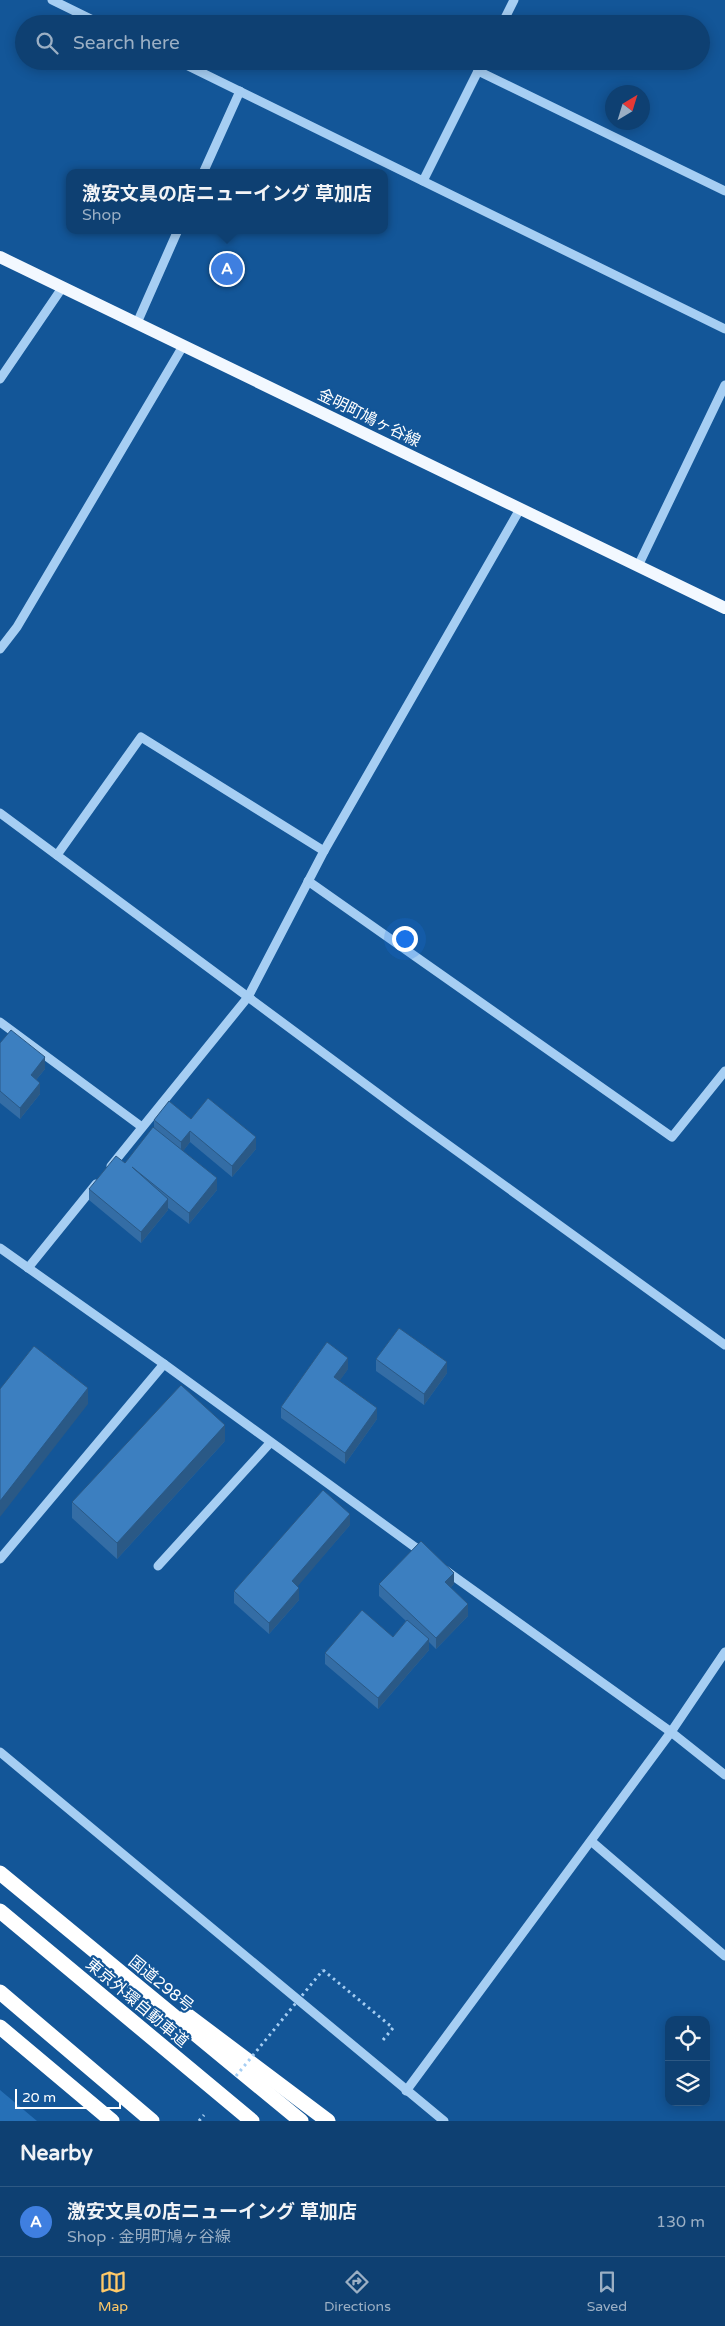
<!DOCTYPE html>
<html lang="en">
<head>
<meta charset="utf-8">
<style>
  body { margin:0; font-family:"Varela Round","Noto Sans JP",sans-serif; background:#174777; color:#f1f3f6 }
  .controls { position:absolute; right:15px; bottom:15px; display:grid; overflow:hidden; border-radius:10px; box-shadow:0 2px 12px #0003 }
  .controls button { width:45px; height:45px; display:grid; place-items:center; padding:0; border:0; border-bottom:1px solid #2e5984; background:#0e4072; color:#f1f3f6; font:25px sans-serif }
  .compass { position:absolute; left:605px; top:85px; width:45px; height:45px; border-radius:50%; background:#0e4072; box-shadow:0 2px 12px #0003; rotate:38deg }
  .scale { position:absolute; left:15px; bottom:12px; width:106px; box-sizing:border-box; padding-left:5px; border:2px solid #fff; border-top:0; font-size:14px; line-height:18px; white-space:nowrap; color:#fff; -webkit-text-stroke:4px #135698; paint-order:stroke }
  .you { position:absolute; left:404px; top:938px; width:18px; height:18px; margin:-12px; border:4px solid #fff; border-radius:50%; background:#1a73e8; box-shadow:0 0 0 8px #1a73e833 }
  .badge { display:grid; place-items:center; width:32px; height:32px; border-radius:50%; background:#ffc968; color:#fff; font-size:16px; font-weight:700 }
  .pin { position:absolute; translate:-50% -50%; border:2px solid #fff; box-shadow:0 1px 5px #0006 }
  .popup { position:absolute; left:66px; top:169px; width:322px; height:65px; box-sizing:border-box; display:grid; place-content:center; border-radius:10px; background:#0e4072; filter:drop-shadow(0 1px 4px #0005); font-size:16px; white-space:nowrap; color:#9bafc4 }
  .popup b { font-size:19px; color:#f1f3f6 }
  .popup::after { content:''; position:absolute; left:50%; top:100%; margin-left:-10px; border:10px solid transparent; border-top-color:#0e4072 }
  .list { margin:0; padding:0; list-style:none }
  h2 { display:flex; justify-content:space-between; align-items:center; height:65px; margin:0; padding:0 20px; font-size:21px }
  h2 small { font-size:16px; font-weight:400; color:#9bafc4 }
  .list li { display:grid; grid-template-columns:32px 1fr auto; gap:15px; align-items:center; box-sizing:border-box; height:70px; padding:0 20px; border-top:1px solid #2e5984 }
  .list b { display:block; font-size:19px; white-space:nowrap }
  .list p { margin:0; font-size:16px; white-space:nowrap; color:#9bafc4 }
  .list em { font-size:16px; font-style:normal; color:#9bafc4 }
  .icon { flex:none; width:28px; height:28px; fill:none; stroke:currentColor; stroke-width:2; stroke-linecap:round; stroke-linejoin:round }
  .map { position:relative; flex:none; width:725px; height:2121px; overflow:hidden }
  .search { position:absolute; background:#0e4072; box-shadow:0 2px 12px #0003; left:15px; right:15px; top:15px; height:55px; display:flex; align-items:center; gap:12px; box-sizing:border-box; padding:0 18px; border-radius:28px; color:#9bafc4; font-size:19px }
  .sheet { height:135px; background:#0e4072 }
  nav { display:flex; justify-content:space-around; align-items:center; box-sizing:border-box; height:70px; border-top:1px solid #2e5984; background:#0e4072; font-size:14px; color:#9bafc4 }
  nav a { display:grid; justify-items:center; gap:2px }
  nav .on { color:#ffc968 }
  .map>svg:first-child { display:block }
  .green { fill:#2670b7 }
  .lines { fill:none; stroke-linecap:round; stroke-linejoin:round }
  .path { stroke:#a6cef3; stroke-width:3; stroke-dasharray:2.5 4; stroke-linecap:butt }
  .minor { stroke:#a6cef3; stroke-width:9 }
  .major { stroke:#f2f8ff; stroke-width:12 }
  .highway { stroke:#fff; stroke-width:15 }
  .path-bridge { stroke:#a6cef3; stroke-width:3; stroke-dasharray:2.5 4; stroke-linecap:butt }
  .highway-bridge { stroke:#fff; stroke-width:15 }
  .wall { fill:#346da5 }
  .shaded-wall { fill:#2a5986 }
  .building { fill:#3c7fc0; stroke:#2a5986 }
  .labels { text-anchor:middle; dominant-baseline:central; stroke-width:4.5; stroke-linejoin:round; paint-order:stroke }
  .street-label { font-size:16px; fill:#fff; stroke:#135698 }
</style>
</head>
<body>
<div class="map">
<svg width="725" height="2121" viewBox="0 0 725 2121">
  <rect width="100%" height="100%" fill="#135698"/>
  <polygon class="green" points="0,2090 37,2121 0,2121"/>
  <g class="lines">
    <polyline class="path" points="323,1970 393,2028 383,2040"/>
    <g class="minor">
      <polyline points="52,0 101,24"/>
      <polyline points="502,24 514,0"/>
      <polyline points="178,61 725,329"/>
      <polyline points="478,71 725,191"/>
      <polyline points="203,173 240,91"/>
      <polyline points="423,181 483,61"/>
      <polyline points="137,323 178,230"/>
      <polyline points="0,379 62,288"/>
      <polyline points="638,566 725,385"/>
      <polyline points="0,649 17,627 183,346"/>
      <polyline points="0,813 411,1118 725,1345"/>
      <polyline points="57,855 141,737 324,851"/>
      <polyline points="308,881 672,1137 725,1071"/>
      <polyline points="0,1022 142,1127"/>
      <polyline points="111,1166 248,997 324,851 520,509"/>
      <polyline points="0,1248 164,1364 423,1553"/>
      <polyline points="28,1268 96,1184"/>
      <polyline points="0,1559 164,1364"/>
      <polyline points="158,1566 270,1443"/>
      <polyline points="445,1570 671,1732 725,1775"/>
      <polyline points="0,1752 444,2121"/>
      <polyline points="591,1841 725,1956"/>
      <polyline points="406,2091 671,1732 725,1652"/>
    </g>
    <polyline class="major" points="0,257 725,608"/>
    <g class="highway">
      <polyline points="0,1873 301,2121"/>
      <polyline points="0,1992 152,2121"/>
      <polyline points="187,2015 328,2121"/>
      <polyline points="0,2027 112,2121"/>
    </g>
    <g class="path-bridge">
      <polyline points="236,2076 323,1970"/>
      <polyline points="199,2121 204,2115"/>
    </g>
    <polyline class="highway-bridge" points="0,1911 252,2121"/>
  </g>
  <g class="wall">
    <polygon points="0,1043 45,1069 36,1080 40,1094 20,1119 0,1103"/>
    <polygon points="191,1119 256,1149 232,1177 190,1142 183,1151 217,1190 189,1224 168,1208 168,1210 141,1243 89,1200 89,1189 125,1163 154,1128 154,1120"/>
    <polygon points="376,1359 447,1373 424,1405 376,1371"/>
    <polygon points="348,1369 339,1381 377,1419 345,1464 281,1418 281,1407"/>
    <polygon points="225,1441 117,1559 72,1518 72,1502"/>
    <polygon points="350,1525 297,1586 299,1600 269,1634 234,1603 234,1591"/>
    <polygon points="379,1584 454,1584 450,1588 468,1616 436,1649 429,1642 429,1650 378,1709 325,1664 325,1653 393,1637 406,1621 379,1596"/>
  </g>
  <g class="shaded-wall">
    <polygon points="45,1057 45,1069 31,1086 31,1075"/>
    <polygon points="40,1083 40,1094 20,1119 20,1108"/>
    <polygon points="190,1131 190,1142 181,1154 181,1142"/>
    <polygon points="256,1137 256,1149 232,1177 232,1166"/>
    <polygon points="217,1178 217,1190 189,1224 189,1213"/>
    <polygon points="168,1199 168,1210 141,1243 141,1232"/>
    <polygon points="348,1358 348,1369 334,1389 334,1377"/>
    <polygon points="447,1362 447,1373 424,1405 424,1394"/>
    <polygon points="88,1388 88,1404 0,1517 0,1501"/>
    <polygon points="377,1408 377,1419 345,1464 345,1453"/>
    <polygon points="225,1425 225,1441 117,1559 117,1543"/>
    <polygon points="350,1514 350,1525 292,1593 292,1581"/>
    <polygon points="454,1573 454,1584 445,1594 445,1582"/>
    <polygon points="299,1588 299,1600 269,1634 269,1623"/>
    <polygon points="468,1604 468,1616 436,1649 436,1638"/>
    <polygon points="429,1639 429,1650 378,1709 378,1698"/>
  </g>
  <g class="building">
    <polygon points="11,1030 45,1057 31,1075 40,1083 20,1108 0,1091 0,1043"/>
    <polygon points="208,1098 256,1137 232,1166 190,1131 181,1142 154,1120 169,1101 191,1119"/>
    <polygon points="153,1127 217,1178 189,1213 132,1167 168,1199 141,1232 89,1189 116,1156 125,1163"/>
    <polygon points="399,1328 447,1362 424,1394 376,1359"/>
    <polygon points="327,1342 348,1358 334,1377 377,1408 345,1453 281,1407"/>
    <polygon points="34,1346 88,1388 0,1501 0,1389"/>
    <polygon points="181,1385 225,1425 117,1543 72,1502"/>
    <polygon points="323,1490 350,1514 292,1581 299,1588 269,1623 234,1591"/>
    <polygon points="421,1541 454,1573 445,1582 468,1604 436,1638 379,1584"/>
    <polygon points="362,1610 393,1637 407,1620 429,1639 378,1698 325,1653"/>
  </g>
  <g class="labels">
    <g class="street-label">
      <text transform="translate(369 418) rotate(26)">金明町鳩ヶ谷線</text>
      <text transform="translate(161 1984) rotate(39)">国道298号</text>
      <text transform="translate(137 2003) rotate(40)">東京外環自動車道</text>
    </g>
  </g>
</svg>
<div class="controls">
<button><svg class="icon" aria-label="locate" viewBox="0 0 24 24"><circle cx="12" cy="12" r="6"/><path d="M12 2v4M12 18v4M2 12h4M18 12h4"/></svg></button>
<button><svg class="icon" aria-label="layers" viewBox="0 0 24 24"><path d="M12 4l9 5-9 5-9-5zM3 14l9 5 9-5"/></svg></button>
</div>
<svg class="compass" viewBox="-18 -18 36 36"><path d="M0-13l5 13h-10z" fill="#e53935"/><path d="M0 13l5-13h-10z" fill="#9bafc4"/></svg>
<div class="scale">20 m</div>
<div class="you"></div>
<div class="pin badge" style="left:227px;top:269px;background:#3f7fe0">A</div>
<div class="popup"><b>激安文具の店ニューイング 草加店</b>Shop</div>
<div class="search"><svg class="icon" aria-label="search" viewBox="0 0 24 24"><circle cx="10" cy="10" r="6"/><path d="M15 15l6 6"/></svg>Search here</div>
</div>
<section class="sheet">
<h2>Nearby<small></small></h2>
<ul class="list">
<li><span class="badge" style="background:#3f7fe0">A</span><div><b>激安文具の店ニューイング 草加店</b><p>Shop · 金明町鳩ヶ谷線</p></div><em>130 m</em></li>
</ul>
</section>
<nav>
<a class="on"><svg class="icon" aria-label="map" viewBox="0 0 24 24"><path d="M3 6l6-2 6 2 6-2v14l-6 2-6-2-6 2zM9 4v14M15 6v14"/></svg>Map</a>
<a><svg class="icon" aria-label="directions" viewBox="0 0 24 24"><path d="M12 3l9 9-9 9-9-9zM9 14v-3h6M13 9l2 2-2 2"/></svg>Directions</a>
<a><svg class="icon" aria-label="saved" viewBox="0 0 24 24"><path d="M7 4h10v16l-5-4-5 4z"/></svg>Saved</a>
</nav>
</body>
</html>
